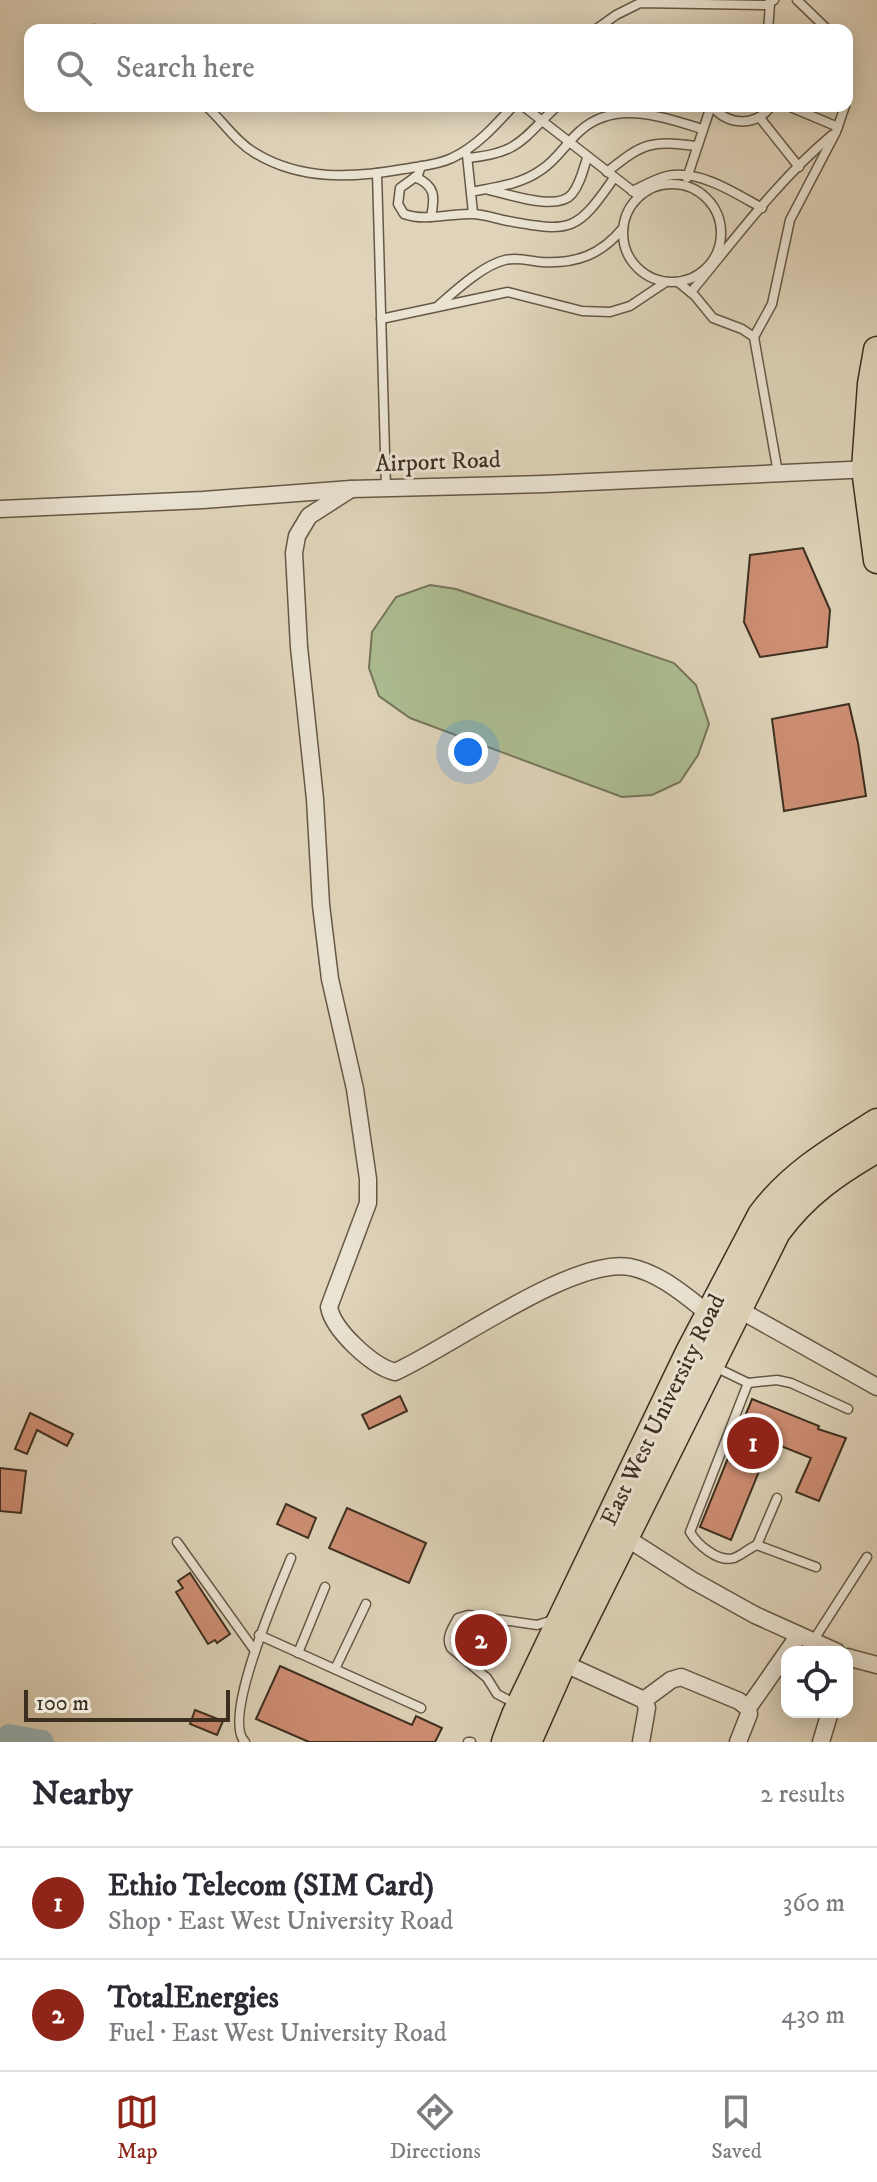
<!DOCTYPE html>
<html lang="en">
<head>
<meta charset="utf-8">
<style>
  body { margin:0; font-family:"IM FELL DW Pica",serif; background:#f2f2f3; color:#2b2b33 }
  .controls { position:absolute; right:24px; bottom:24px; display:grid; overflow:hidden; border-radius:16px; box-shadow:0 4px 20px #0003 }
  .controls button { width:72px; height:72px; display:grid; place-items:center; padding:0; border:0; border-bottom:2px solid #e1e1e2; background:#fff; color:#2b2b33; font:40px sans-serif }
  .scale { position:absolute; left:24px; bottom:20px; width:206px; box-sizing:border-box; padding-left:8px; border:4px solid #3d2f20; border-top:0; font-size:22px; line-height:28px; white-space:nowrap; color:#3d2f20; -webkit-text-stroke:6px #eae3d2; paint-order:stroke }
  .you { position:absolute; left:468px; top:752px; width:28px; height:28px; margin:-20px; border:6px solid #fff; border-radius:50%; background:#1a73e8; box-shadow:0 0 0 12px #1a73e833 }
  .badge { display:grid; place-items:center; width:52px; height:52px; border-radius:50%; background:#8f2418; color:#fff; font-size:26px; font-weight:700 }
  .pin { position:absolute; translate:-50% -50%; border:4px solid #fff; box-shadow:0 2px 8px #0006 }
  .list { margin:0; padding:0; list-style:none }
  h2 { display:flex; justify-content:space-between; align-items:center; height:104px; margin:0; padding:0 32px; font-size:34px }
  h2 small { font-size:26px; font-weight:400; color:#7c7c81 }
  .list li { display:grid; grid-template-columns:52px 1fr auto; gap:24px; align-items:center; box-sizing:border-box; height:112px; padding:0 32px; border-top:2px solid #e1e1e2 }
  .list b { display:block; font-size:30px; white-space:nowrap }
  .list p { margin:0; font-size:26px; white-space:nowrap; color:#7c7c81 }
  .list em { font-size:26px; font-style:normal; color:#7c7c81 }
  .icon { flex:none; width:44px; height:44px; fill:none; stroke:currentColor; stroke-width:2; stroke-linecap:round; stroke-linejoin:round }
  .map { position:relative; flex:none; width:877px; height:1742px; overflow:hidden }
  .search { position:absolute; background:#fff; box-shadow:0 4px 20px #0003; left:24px; right:24px; top:24px; height:88px; display:flex; align-items:center; gap:20px; box-sizing:border-box; padding:0 28px; border-radius:16px; color:#7c7c81; font-size:30px }
  .sheet { height:328px; background:#fff }
  nav { display:flex; justify-content:space-around; align-items:center; box-sizing:border-box; height:112px; border-top:2px solid #e1e1e2; background:#fff; font-size:22px; color:#7c7c81 }
  nav a { display:grid; justify-items:center; gap:4px }
  nav .on { color:#8f2418 }
  .map>svg:first-child { display:block }
  .green { fill:#adbe93; stroke:#75765a; stroke-width:2 }
  .lines { fill:none; stroke-linecap:round; stroke-linejoin:round }
  .river { stroke:#98b5bb; stroke-width:24 }
  .building { fill:#cf8f75; stroke:#3d2f20; stroke-width:2 }
  .lane-casing { stroke:#665846; stroke-width:11 }
  .street-casing { stroke:#665846; stroke-width:19 }
  .primary-casing { stroke:#3d2f20; stroke-width:29 }
  .lane { stroke:#eae3d2; stroke-width:8 }
  .street { stroke:#eae3d2; stroke-width:16 }
  .primary { stroke:#dfd4ba; stroke-width:26 }
  .labels { text-anchor:middle; dominant-baseline:central; stroke-width:6; stroke-linejoin:round; paint-order:stroke }
  .street-label { font-size:24px; fill:#3d2f20; stroke:#eae3d2 }
</style>
</head>
<body>
<div class="map">
<svg width="877" height="1742" viewBox="0 0 877 1742">
  <rect width="100%" height="100%" fill="#dfd4ba"/>
  <filter id="stains"><feTurbulence type="fractalNoise" baseFrequency=".0025" numOctaves="4"/><feColorMatrix values="0 0 0 0 .2 0 0 0 0 .09 0 0 0 0 .02 0 0 0 .5 -.17"/></filter>
  <radialGradient id="worn" r=".72"><stop offset=".6" stop-color="#630" stop-opacity="0"/><stop offset="1" stop-color="#630" stop-opacity=".3"/></radialGradient>
  <polygon class="green" points="430,585 456,589 674,663 696,685 709,724 698,755 680,782 652,795 622,797 410,718 379,696 369,668 372,632 396,597"/>
  <g class="lines">
    <polyline class="river" points="3,1742 9,1736 42,1742"/>
  </g>
  <g class="building">
    <polygon points="803,548 830,610 827,647 760,657 744,622 750,555"/>
    <polygon points="849,704 858,743 866,796 784,811 772,719"/>
    <polygon points="400,1396 407,1411 369,1429 362,1415"/>
    <polygon points="752,1399 819,1426 818,1429 846,1438 819,1501 796,1492 811,1458 771,1442 731,1540 700,1527"/>
    <polygon points="30,1413 73,1434 67,1446 37,1430 27,1454 15,1449"/>
    <polygon points="0,1468 26,1471 21,1513 0,1511"/>
    <polygon points="286,1504 316,1518 308,1538 277,1524"/>
    <polygon points="347,1508 426,1543 409,1583 329,1548"/>
    <polygon points="190,1573 230,1634 217,1643 215,1640 208,1644 176,1592 183,1588 178,1581"/>
    <polygon points="280,1666 412,1725 416,1716 442,1728 435,1742 309,1742 256,1719"/>
    <polygon points="195,1710 223,1721 217,1735 190,1724"/>
  </g>
  <g class="lines">
    <g class="lane-casing">
      <g id="lane">
        <polyline points="797,0 828,30"/>
        <polyline points="94,29 95,30"/>
        <polyline points="595,30 616,15 640,3 766,5 774,0"/>
        <polyline points="768,30 770,4"/>
        <path d="M206 106C223 121 235 141 255 153 301 181 353 178 404 169 420 166 438 165 452 158 476 147 496 125 513 106"/>
        <polyline points="523,106 639,196"/>
        <path d="M712 106C728 126 756 127 771 106"/>
        <polyline points="788,106 838,127"/>
        <polyline points="760,118 799,167"/>
        <polyline points="467,155 473,213"/>
        <path d="M468 158C520 153 522 139 557 106"/>
        <path d="M421 166 418 175 400 188 398 204 404 214C426 222 449 213 472 214 484 214 496 219 508 221 572 233 577 231 614 178"/>
        <path d="M607 172C643 143 650 140 696 146"/>
        <polyline points="377,173 386,488"/>
        <path d="M415 177C436 186 435 197 431 217"/>
        <polyline points="687,178 711,106"/>
        <circle cx="672" cy="233" r="49"/>
        <path d="M489 190C509 194 557 212 572 194 580 184 583 171 587 158"/>
        <path d="M632 191C643 186 655 179 667 176 699 169 735 193 762 208"/>
        <path d="M471 192C495 187 520 185 541 170 557 160 566 143 580 131 615 99 663 117 702 129"/>
        <polyline points="678,282 695,296 713,318 742,329 754,337"/>
        <path d="M691 292C735 239 778 180 832 135"/>
        <path d="M439 305C455 291 483 265 505 260 517 257 530 261 542 262 576 264 601 255 623 228"/>
        <polyline points="381,319 508,292 582,311 610,312 630,306 666,282"/>
        <polyline points="778,473 754,337 772,304 790,220 836,132 845,106"/>
        <polyline points="715,1367 748,1383 777,1380 791,1383 848,1409"/>
        <path d="M748 1383 690 1532C697 1544 718 1563 734 1558 742 1555 749 1548 757 1545L816 1567"/>
        <polyline points="177,1542 255,1651"/>
        <polyline points="757,1545 777,1498"/>
        <polyline points="259,1635 421,1708"/>
        <polyline points="813,1641 867,1557"/>
        <polyline points="298,1653 325,1587"/>
        <polyline points="335,1669 366,1604"/>
        <path d="M516 1704 497 1694 487 1678 451 1648C445 1638 453 1627 458 1618L468 1615 537 1625 553 1620"/>
        <path d="M245 1742C221 1719 279 1588 291 1558"/>
        <polyline points="468,1742 471,1742"/>
      </g>
    </g>
    <g class="street-casing">
      <g id="street">
        <path d="M351 489 309 516 297 536 294 553 299 647 315 799 321 905 330 979 355 1089 368 1179V1203L329 1307C333 1330 372 1366 395 1372 451 1347 572 1257 630 1267 660 1273 686 1296 709 1314"/>
        <polyline points="0,509 203,500 351,489 544,484 871,469"/>
        <polyline points="738,1309 877,1387"/>
        <polyline points="625,1537 692,1580 755,1615 837,1652"/>
        <polyline points="847,1657 877,1665"/>
        <polyline points="563,1663 644,1700"/>
        <polyline points="644,1700 671,1680 681,1677 739,1701 748,1708"/>
        <polyline points="641,1742 647,1708 644,1700"/>
        <polyline points="738,1742 749,1714 748,1708 799,1635"/>
        <polyline points="821,1742 830,1712"/>
      </g>
    </g>
    <g class="primary-casing">
      <g id="primary">
        <polyline points="877,350 871,384 865,469 877,560"/>
        <path d="M505 1742 515 1715 688 1354 761 1215C791 1174 834 1149 877 1122"/>
        <path d="M528 1742 563 1663 777 1232C806 1193 836 1173 877 1149"/>
      </g>
    </g>
    <use href="#lane" class="lane"/>
    <use href="#street" class="street"/>
    <use href="#primary" class="primary"/>
  </g>
  <g class="labels">
    <g class="street-label">
      <text transform="translate(438 462) rotate(-2)">Airport Road</text>
      <text transform="translate(663 1410) rotate(-64)">East West University Road</text>
    </g>
  </g>
  <rect width="100%" height="100%" filter="url(#stains)"/>
  <rect width="100%" height="100%" fill="url(#worn)"/>
</svg>
<div class="controls">
<button><svg class="icon" aria-label="locate" viewBox="0 0 24 24"><circle cx="12" cy="12" r="6"/><path d="M12 2v4M12 18v4M2 12h4M18 12h4"/></svg></button>
</div>
<div class="scale">100 m</div>
<div class="you"></div>
<div class="pin badge" style="left:753px;top:1443px">1</div>
<div class="pin badge" style="left:481px;top:1640px">2</div>
<div class="search"><svg class="icon" aria-label="search" viewBox="0 0 24 24"><circle cx="10" cy="10" r="6"/><path d="M15 15l6 6"/></svg>Search here</div>
</div>
<section class="sheet">
<h2>Nearby<small>2 results</small></h2>
<ul class="list">
<li><span class="badge">1</span><div><b>Ethio Telecom (SIM Card)</b><p>Shop · East West University Road</p></div><em>360 m</em></li>
<li><span class="badge">2</span><div><b>TotalEnergies</b><p>Fuel · East West University Road</p></div><em>430 m</em></li>
</ul>
</section>
<nav>
<a class="on"><svg class="icon" aria-label="map" viewBox="0 0 24 24"><path d="M3 6l6-2 6 2 6-2v14l-6 2-6-2-6 2zM9 4v14M15 6v14"/></svg>Map</a>
<a><svg class="icon" aria-label="directions" viewBox="0 0 24 24"><path d="M12 3l9 9-9 9-9-9zM9 14v-3h6M13 9l2 2-2 2"/></svg>Directions</a>
<a><svg class="icon" aria-label="saved" viewBox="0 0 24 24"><path d="M7 4h10v16l-5-4-5 4z"/></svg>Saved</a>
</nav>
</body>
</html>
